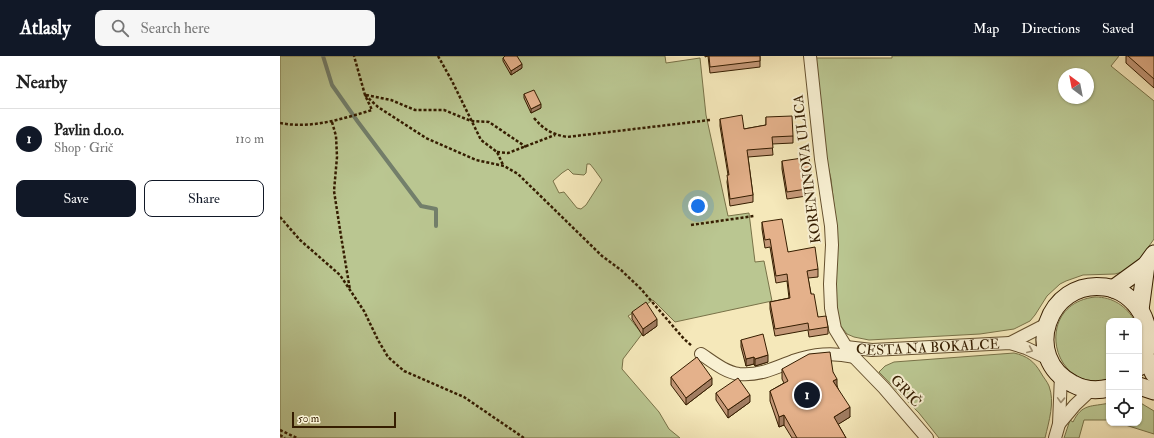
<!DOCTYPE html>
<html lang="en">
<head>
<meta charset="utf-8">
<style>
  body { margin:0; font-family:"IM FELL Double Pica",serif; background:#f6f6f6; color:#222 }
  .controls { position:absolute; right:12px; bottom:12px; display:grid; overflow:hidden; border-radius:8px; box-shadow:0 1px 3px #0004 }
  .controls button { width:36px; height:36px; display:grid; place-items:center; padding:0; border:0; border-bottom:1px solid #e0e0e0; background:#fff; color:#222; font:20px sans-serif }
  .compass { position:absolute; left:778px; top:12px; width:36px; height:36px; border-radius:50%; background:#fff; box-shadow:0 1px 3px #0004; rotate:328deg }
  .scale { position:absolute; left:12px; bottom:10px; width:104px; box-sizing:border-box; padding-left:4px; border:2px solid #351d00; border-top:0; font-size:11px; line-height:14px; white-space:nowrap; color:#351d00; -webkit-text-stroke:3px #f8f0d2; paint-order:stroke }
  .you { position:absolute; left:418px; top:150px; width:14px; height:14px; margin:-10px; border:3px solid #fff; border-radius:50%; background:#1a73e8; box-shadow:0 0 0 6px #1a73e833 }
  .badge { display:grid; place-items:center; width:26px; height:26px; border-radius:50%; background:#111827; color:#fff; font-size:13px; font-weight:700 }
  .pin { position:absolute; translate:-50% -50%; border:2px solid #fff; box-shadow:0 1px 4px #0006 }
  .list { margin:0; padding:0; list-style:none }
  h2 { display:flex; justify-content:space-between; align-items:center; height:52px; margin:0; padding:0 16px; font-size:17px }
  h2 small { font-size:13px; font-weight:400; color:#767676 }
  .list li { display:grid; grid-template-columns:26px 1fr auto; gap:12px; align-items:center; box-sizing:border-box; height:60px; padding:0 16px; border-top:1px solid #e0e0e0 }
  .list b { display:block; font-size:15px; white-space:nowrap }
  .list p { margin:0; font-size:13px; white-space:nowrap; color:#767676 }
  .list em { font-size:13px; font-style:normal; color:#767676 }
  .actions { display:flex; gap:8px; padding:12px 16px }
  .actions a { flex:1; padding:9px 0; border:1px solid #111827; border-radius:8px; text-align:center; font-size:14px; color:#111827 }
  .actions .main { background:#111827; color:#fff }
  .icon { flex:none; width:22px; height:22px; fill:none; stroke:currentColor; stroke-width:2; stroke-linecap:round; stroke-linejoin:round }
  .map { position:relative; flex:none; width:874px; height:382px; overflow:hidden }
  header { display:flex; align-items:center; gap:24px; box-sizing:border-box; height:56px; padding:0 20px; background:#111827; color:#fff }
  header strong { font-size:19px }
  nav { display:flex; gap:22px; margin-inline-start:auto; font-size:14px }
  .search { width:280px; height:36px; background:#f6f6f6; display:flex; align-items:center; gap:10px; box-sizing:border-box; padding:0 14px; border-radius:8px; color:#767676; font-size:15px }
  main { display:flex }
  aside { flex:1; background:#fff }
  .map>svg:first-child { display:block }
  .green { fill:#bac691; stroke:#787248; fill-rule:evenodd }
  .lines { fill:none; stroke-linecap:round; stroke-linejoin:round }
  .stream { stroke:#737f6b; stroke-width:4 }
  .street-casing { stroke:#65502e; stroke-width:14 }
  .secondary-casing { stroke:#351d00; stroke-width:19 }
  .path { stroke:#351d00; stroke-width:2.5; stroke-dasharray:3 2; stroke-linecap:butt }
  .street { stroke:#f8f0d2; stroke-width:12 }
  .secondary { stroke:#f8f0d2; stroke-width:17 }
  .wall { fill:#c49878; stroke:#351d00 }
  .shaded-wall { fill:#a07c61; stroke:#351d00 }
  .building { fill:#e4b18b; stroke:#351d00 }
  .oneway { stroke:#a09174 }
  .labels { text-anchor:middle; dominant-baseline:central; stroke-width:4; stroke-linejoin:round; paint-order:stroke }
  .street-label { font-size:14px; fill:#351d00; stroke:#f8f0d2 }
</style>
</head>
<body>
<header>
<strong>Atlasly</strong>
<div class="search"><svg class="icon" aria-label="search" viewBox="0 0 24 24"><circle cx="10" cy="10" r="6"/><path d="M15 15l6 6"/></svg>Search here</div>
<nav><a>Map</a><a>Directions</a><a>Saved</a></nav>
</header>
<main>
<aside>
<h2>Nearby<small></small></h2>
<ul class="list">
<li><span class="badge">1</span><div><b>Pavlin d.o.o.</b><p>Shop · Grič</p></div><em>110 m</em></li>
</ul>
<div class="actions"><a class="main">Save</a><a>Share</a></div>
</aside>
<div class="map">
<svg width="874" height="382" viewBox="0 0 874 382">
  <rect width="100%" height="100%" fill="#f5e8ba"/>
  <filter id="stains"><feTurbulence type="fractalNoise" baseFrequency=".005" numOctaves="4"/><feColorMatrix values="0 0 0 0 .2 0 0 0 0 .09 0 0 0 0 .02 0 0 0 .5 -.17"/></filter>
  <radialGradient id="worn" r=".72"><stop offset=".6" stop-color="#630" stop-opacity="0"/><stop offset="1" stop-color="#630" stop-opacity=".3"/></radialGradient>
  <g class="green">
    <path d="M0 0H385L386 7 420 2 426 59 448 160 469 157 475 206 484 205 492 245 395 266 373 244 348 260 362 278 343 303 342 313 379 356 389 373 400 382H0ZM307 108H310L314 113 322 124 306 149 301 153 297 152 284 136 279 137 273 125 282 117 288 113 293 118 304 119 306 117Z"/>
    <path d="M612 0H839L831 10 874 45V183L853 213 835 218 803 219 786 225 780 228 767 240 755 259 750 265 734 273 700 278 589 284 574 281 567 278 560 269 556 250 555 159 551 123 546 101 536 2H612ZM784 18H808V42H784Z"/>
    <path d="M815 241C833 241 846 250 855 265H829V323C771 339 752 248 815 241Z"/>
    <path d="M734 297C747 300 754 305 761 317 763 321 767 325 769 330 775 346 769 365 765 382H659L639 357 599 316 605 310 614 306Z"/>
    <polygon points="859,346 874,355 874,378 839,367 859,367"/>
    <path d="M829 347V364H804L799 382H784L790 364 793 366C802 347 812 351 829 347Z"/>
  </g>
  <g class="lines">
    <polyline class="stream" points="43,0 52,29 78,66 141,150 156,153 156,170"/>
    <g class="street-casing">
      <g id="street">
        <polyline points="530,0 541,103 551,170 552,189 550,228 551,252 555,273 566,291 574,301 604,332 647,382"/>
        <polyline points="730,287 767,268"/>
        <path id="s1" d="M566 291 592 294 730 287 746 292 769 303"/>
        <path d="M421 298C433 306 445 316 459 318 479 320 495 312 513 305 534 298 552 296 574 301"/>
        <polyline points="779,368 795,349 812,333"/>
        <polyline points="775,382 779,368 781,319"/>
      </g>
    </g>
    <g class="secondary-casing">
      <g id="secondary">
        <polyline points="833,233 866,209 874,198"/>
        <polyline points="860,254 866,209"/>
        <polyline points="865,300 874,318"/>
        <polyline points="859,330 874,335"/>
        <path d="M829 332C817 335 804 334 793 328 741 302 767 223 825 231 840 233 853 243 861 256 871 274 869 294 859 311"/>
      </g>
    </g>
    <g class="path">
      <polyline points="158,0 172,25 201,84 217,96 223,109"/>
      <polyline points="85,39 98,51 146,82 196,104 224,110 238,118 322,200 341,214 361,233 404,283 412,290"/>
      <polyline points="86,39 111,44 135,54 164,54 191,65 209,66 246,91"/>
      <path d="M254 62C264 74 272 78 287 81L430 64"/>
      <polyline points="52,66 56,80 57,101 54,135 61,180 70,234"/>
      <path d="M0 67C31 73 62 63 92 54L85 39 74 0"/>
      <polyline points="217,96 228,97 275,79"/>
      <polyline points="0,161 20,184 60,219 84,255 98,284 108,301 124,315 184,341 244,382"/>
      <polyline points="411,169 474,160"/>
      <polyline points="0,374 17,382"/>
      <polyline points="0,379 5,382"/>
    </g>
    <use href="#street" class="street"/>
    <use href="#secondary" class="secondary"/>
  </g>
  <g class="wall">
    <polygon points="425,0 480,0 480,11 430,17 428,0 425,1"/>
    <polygon points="846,0 874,0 874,32 846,7"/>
    <polygon points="223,2 242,12 231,19 223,5"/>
    <polygon points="244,38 261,52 251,57 244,42"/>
    <polygon points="486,61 513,80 513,87 492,88 493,99 468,101 473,139 473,146 450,150 447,126 448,119 440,70 440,63 464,73 486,69"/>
    <polygon points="502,105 533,132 533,139 507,143 502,113"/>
    <polygon points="482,166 508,196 538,213 538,221 528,222 531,238 538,261 548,271 548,278 529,281 528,274 495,280 490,253 490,246 509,242 507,225 496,227 490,191 485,192 482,173"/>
    <polygon points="352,256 377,270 363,280 352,263"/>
    <polygon points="461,284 488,306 475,310 474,308 466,310 461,291"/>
    <polygon points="502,313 553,316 557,330 570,361 558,368 566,382 512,382 504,369 499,371 490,345 490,335 504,327 502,323"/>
    <polygon points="391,321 432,329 406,349 391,329"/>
    <polygon points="436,337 470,346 448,362 436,344"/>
  </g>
  <g class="shaded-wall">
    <polygon points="242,8 242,12 231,19 231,15"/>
    <polygon points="261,48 261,52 251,57 251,53"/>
    <polygon points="377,263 377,270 363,280 363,273"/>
    <polygon points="488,299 488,306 475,310 475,303"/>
    <polygon points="474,301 474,308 466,310 466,303"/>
    <polygon points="432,322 432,329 406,349 406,342"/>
    <polygon points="557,323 557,333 553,325"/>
    <polygon points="470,339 470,346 448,362 448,354"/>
    <polygon points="570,351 570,361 554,371 554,361"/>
    <polygon points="504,359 504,369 499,371 499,361"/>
  </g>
  <g class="building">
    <polygon points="225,0 237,0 242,8 231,15 223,2"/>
    <polygon points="429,0 480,0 480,5 430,11"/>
    <polygon points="848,0 874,0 874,23"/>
    <polygon points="254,34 261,48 251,53 244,38"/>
    <polygon points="462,59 464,73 486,69 486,61 512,60 513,80 492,81 493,92 467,94 473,139 450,143 447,119 449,119 440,63"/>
    <polygon points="529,101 533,132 507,136 502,105"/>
    <polygon points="502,163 508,196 535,191 538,213 527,215 531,238 534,238 538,261 546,260 548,271 529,274 528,267 495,273 490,246 510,242 507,218 496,220 490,183 485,184 482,166"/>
    <polygon points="366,246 377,263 363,273 352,256"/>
    <polygon points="483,278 488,299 475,303 474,301 466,303 461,284"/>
    <polygon points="550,296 553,316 557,323 553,325 570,351 554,361 566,382 517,382 504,359 499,361 490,335 508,325 502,313 529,298"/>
    <polygon points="417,301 432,322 406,342 391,321"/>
    <polygon points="458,322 470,339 448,354 436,337"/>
  </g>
  <defs><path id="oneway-chevron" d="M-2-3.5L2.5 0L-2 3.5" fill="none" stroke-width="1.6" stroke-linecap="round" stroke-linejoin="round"/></defs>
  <g class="oneway">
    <use href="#oneway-chevron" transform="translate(750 294) rotate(23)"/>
    <use href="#oneway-chevron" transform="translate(781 344) rotate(92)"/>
  </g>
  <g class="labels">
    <g class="street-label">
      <text transform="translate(527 113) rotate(-97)">KORENINOVA ULICA</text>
      <text stroke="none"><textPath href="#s1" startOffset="82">CESTA NA BOKALCE</textPath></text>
      <text transform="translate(626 335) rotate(48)">GRIČ</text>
    </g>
  </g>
  <rect width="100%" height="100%" filter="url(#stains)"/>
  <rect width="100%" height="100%" fill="url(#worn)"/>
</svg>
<div class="controls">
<button>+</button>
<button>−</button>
<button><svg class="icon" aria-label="locate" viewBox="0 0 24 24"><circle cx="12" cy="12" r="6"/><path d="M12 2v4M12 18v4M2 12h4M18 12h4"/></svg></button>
</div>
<svg class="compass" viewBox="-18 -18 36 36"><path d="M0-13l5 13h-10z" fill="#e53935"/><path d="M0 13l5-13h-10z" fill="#767676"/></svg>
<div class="scale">50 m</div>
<div class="you"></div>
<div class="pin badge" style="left:527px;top:339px">1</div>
</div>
</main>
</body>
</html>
